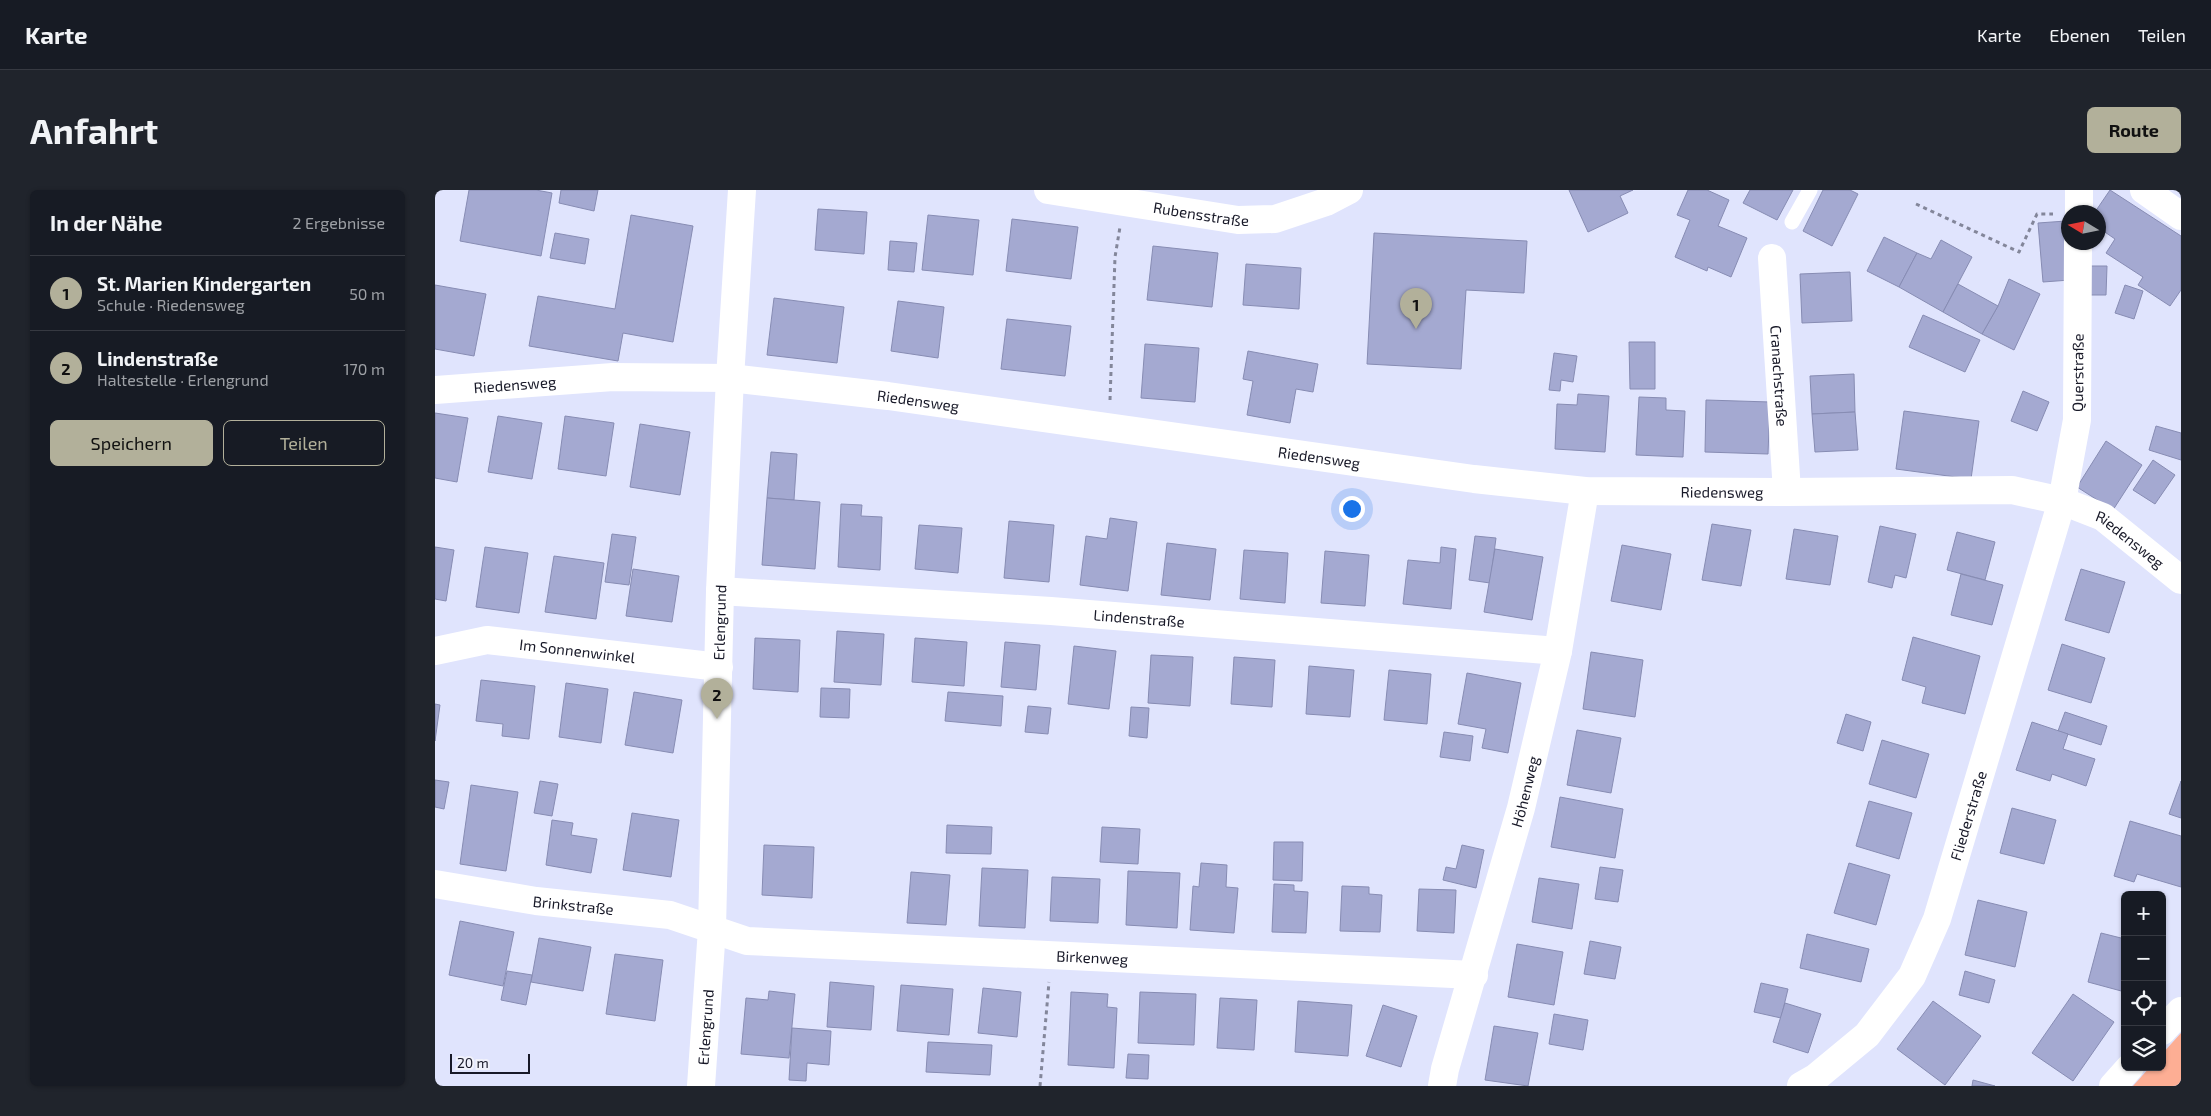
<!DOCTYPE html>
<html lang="de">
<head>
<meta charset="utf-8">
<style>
  body { margin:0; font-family:"Exo 2",sans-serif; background:#20242c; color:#f1f3f6 }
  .controls { position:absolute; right:15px; bottom:15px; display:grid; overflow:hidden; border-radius:8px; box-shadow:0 1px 4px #0004 }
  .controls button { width:45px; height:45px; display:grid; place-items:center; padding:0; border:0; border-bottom:1px solid #363941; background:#171b24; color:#f1f3f6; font:25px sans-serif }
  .compass { position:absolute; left:1626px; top:15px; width:45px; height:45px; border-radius:50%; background:#171b24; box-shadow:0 1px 4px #0004; rotate:280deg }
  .scale { position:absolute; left:15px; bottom:12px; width:80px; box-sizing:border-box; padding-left:5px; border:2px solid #181928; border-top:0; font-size:14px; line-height:18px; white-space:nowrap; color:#181928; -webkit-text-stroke:4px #f1f2fb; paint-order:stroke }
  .you { position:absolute; left:916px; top:318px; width:18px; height:18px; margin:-12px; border:4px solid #fff; border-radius:50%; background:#1a73e8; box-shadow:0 0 0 8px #1a73e833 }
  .badge { display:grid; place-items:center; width:32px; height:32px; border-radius:50%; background:#b2b09a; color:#111; font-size:16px; font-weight:700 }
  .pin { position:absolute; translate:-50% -41px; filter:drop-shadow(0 1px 2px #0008) }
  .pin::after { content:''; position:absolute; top:26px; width:18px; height:15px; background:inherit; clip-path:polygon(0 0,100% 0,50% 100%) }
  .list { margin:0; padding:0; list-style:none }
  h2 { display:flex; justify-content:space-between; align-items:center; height:65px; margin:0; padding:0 20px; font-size:21px }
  h2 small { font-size:16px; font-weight:400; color:#9ea1a6 }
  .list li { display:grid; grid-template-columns:32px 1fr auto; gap:15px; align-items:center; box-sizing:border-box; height:75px; padding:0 20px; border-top:1px solid #363941 }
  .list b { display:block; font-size:19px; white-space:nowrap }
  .list p { margin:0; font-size:16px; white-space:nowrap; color:#9ea1a6 }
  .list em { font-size:16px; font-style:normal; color:#9ea1a6 }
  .actions { display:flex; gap:10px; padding:15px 20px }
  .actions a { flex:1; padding:11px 0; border:1px solid #b2b09a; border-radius:8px; text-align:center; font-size:18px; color:#b2b09a }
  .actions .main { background:#b2b09a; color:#111 }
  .icon { flex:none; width:28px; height:28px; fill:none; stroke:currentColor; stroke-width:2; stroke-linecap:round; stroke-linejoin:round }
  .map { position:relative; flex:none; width:1746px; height:896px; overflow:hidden; border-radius:8px }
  header { display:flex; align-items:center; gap:30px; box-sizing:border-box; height:70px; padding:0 25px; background:#171b24; border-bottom:1px solid #363941 }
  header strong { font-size:24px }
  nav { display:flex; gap:28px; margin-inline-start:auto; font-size:18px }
  .intro { display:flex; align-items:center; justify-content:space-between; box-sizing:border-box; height:120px; padding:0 30px }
  h1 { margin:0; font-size:35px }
  .button { padding:12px 22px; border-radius:8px; background:#b2b09a; color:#111; font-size:18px; font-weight:700 }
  main { display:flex; gap:30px; padding:0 30px }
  aside { flex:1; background:#171b24; border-radius:8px; box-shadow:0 1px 4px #0004 }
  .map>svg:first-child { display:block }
  .green { fill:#fdae94 }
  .building { fill:#a4a9d1; stroke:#878cb3 }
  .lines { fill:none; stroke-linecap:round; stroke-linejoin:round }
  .path { stroke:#83869a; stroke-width:3; stroke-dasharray:4 4; stroke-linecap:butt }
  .service { stroke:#fff; stroke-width:15 }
  .minor { stroke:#fff; stroke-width:28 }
  .labels { text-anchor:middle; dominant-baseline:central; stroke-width:5; stroke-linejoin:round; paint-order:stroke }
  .street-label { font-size:15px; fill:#181928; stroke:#f1f2fb }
</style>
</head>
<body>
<header>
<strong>Karte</strong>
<nav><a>Karte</a><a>Ebenen</a><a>Teilen</a></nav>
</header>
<div class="intro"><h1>Anfahrt</h1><a class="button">Route</a></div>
<main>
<aside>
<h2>In der Nähe<small>2 Ergebnisse</small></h2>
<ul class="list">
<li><span class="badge">1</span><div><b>St. Marien Kindergarten</b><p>Schule · Riedensweg</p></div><em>50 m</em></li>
<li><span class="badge">2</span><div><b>Lindenstraße</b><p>Haltestelle · Erlengrund</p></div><em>170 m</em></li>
</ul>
<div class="actions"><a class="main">Speichern</a><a>Teilen</a></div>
</aside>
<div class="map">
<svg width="1746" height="896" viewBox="0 0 1746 896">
  <rect width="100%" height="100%" fill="#e0e4fd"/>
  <polygon class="green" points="1746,843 1746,896 1698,896 1715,877 1727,877 1727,864"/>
  <g class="building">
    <polygon points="34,0 101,0 117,3 106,66 25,51"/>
    <polygon points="126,0 163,0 159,21 124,13"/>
    <polygon points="1134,0 1198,0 1185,6 1193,23 1153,42"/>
    <polygon points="1253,0 1272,0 1294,10 1283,36 1312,48 1296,87 1273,77 1272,81 1240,67 1255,30 1242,25"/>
    <polygon points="1315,0 1358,0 1342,30 1308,13"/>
    <polygon points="1388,0 1415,0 1423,4 1397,56 1368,41"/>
    <polygon points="1675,0 1746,46 1746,100 1735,116 1703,95 1708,87 1671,63 1680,49 1664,38 1664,22 1660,22"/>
    <polygon points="383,19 432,22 429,64 380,60"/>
    <polygon points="196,25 258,36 238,152 188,143 183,171 94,156 103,106 180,119"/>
    <polygon points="493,25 544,30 538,85 487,80"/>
    <polygon points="577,29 643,37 636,89 571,81"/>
    <polygon points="1631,31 1635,90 1608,92 1603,33"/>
    <polygon points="120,43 154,49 150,74 115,68"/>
    <polygon points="939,43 1092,51 1089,103 1031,100 1026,179 932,174"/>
    <polygon points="1449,47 1482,63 1464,97 1432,81"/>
    <polygon points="1506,50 1537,67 1508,122 1464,97 1482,63 1496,69"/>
    <polygon points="455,51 482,53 479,82 453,80"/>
    <polygon points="718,56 783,63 777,117 712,110"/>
    <polygon points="811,74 866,78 864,119 808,115"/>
    <polygon points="1654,76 1672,76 1671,105 1652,105"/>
    <polygon points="1415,82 1417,131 1367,133 1365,84"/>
    <polygon points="1574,89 1605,104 1579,160 1547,144 1563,116"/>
    <polygon points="1523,94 1563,116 1547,144 1508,122"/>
    <polygon points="0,95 51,104 39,166 0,159"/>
    <polygon points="1690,95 1708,101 1699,129 1680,123"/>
    <polygon points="339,108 409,117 402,173 332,165"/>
    <polygon points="463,111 509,117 503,168 456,161"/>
    <polygon points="1488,125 1545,150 1530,182 1474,157"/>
    <polygon points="572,129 636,136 630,186 566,179"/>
    <polygon points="1194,152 1220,152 1220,199 1195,199"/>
    <polygon points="710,154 764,158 760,212 706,208"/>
    <polygon points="813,161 883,174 878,202 861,199 855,233 812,225 818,191 808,189"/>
    <polygon points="1119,163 1142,166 1138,192 1126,190 1125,201 1114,200"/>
    <polygon points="1419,184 1420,222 1377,224 1375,186"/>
    <polygon points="1588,201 1614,212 1602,241 1576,231"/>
    <polygon points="1143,204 1174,206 1170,262 1120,259 1122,214 1142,215"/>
    <polygon points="1204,207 1231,208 1231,220 1250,221 1248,267 1201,265"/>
    <polygon points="1271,210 1335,212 1333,264 1270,262"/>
    <polygon points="1469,221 1544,231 1536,289 1461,279"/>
    <polygon points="1420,222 1423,260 1380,262 1377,224"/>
    <polygon points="0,223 33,228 22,292 0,288"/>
    <polygon points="63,226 107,233 97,289 53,282"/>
    <polygon points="130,226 179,233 171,286 123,279"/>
    <polygon points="205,234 255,242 245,305 195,297"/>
    <polygon points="1721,236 1746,243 1746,270 1714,260"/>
    <polygon points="1671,251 1707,275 1678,320 1642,297"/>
    <polygon points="336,262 362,264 359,310 332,308"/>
    <polygon points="1718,270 1740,285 1720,314 1698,300"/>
    <polygon points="332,308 385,312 380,379 327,375"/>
    <polygon points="406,314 427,315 426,326 447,327 445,380 403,377"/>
    <polygon points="675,328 702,332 693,401 645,395 651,346 672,349"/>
    <polygon points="574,331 619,335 614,392 569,388"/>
    <polygon points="1277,334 1316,340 1306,396 1267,390"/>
    <polygon points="484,335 527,338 523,383 480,379"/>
    <polygon points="1445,336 1481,344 1471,388 1460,385 1457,398 1433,392"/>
    <polygon points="1359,339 1403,346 1395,395 1351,389"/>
    <polygon points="1522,342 1560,352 1550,390 1512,380"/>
    <polygon points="177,344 201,347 194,395 170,392"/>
    <polygon points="1040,346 1061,348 1055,393 1034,390"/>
    <polygon points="732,353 781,359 775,410 726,405"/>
    <polygon points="1187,355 1236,364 1226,420 1176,411"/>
    <polygon points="0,357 19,360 11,411 0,409"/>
    <polygon points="50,357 93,363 84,423 41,417"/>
    <polygon points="1006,357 1021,359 1016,419 968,414 973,370 1005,373"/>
    <polygon points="1060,359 1108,367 1097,430 1049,422"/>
    <polygon points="809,360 853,363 850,413 805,409"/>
    <polygon points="890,361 934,365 930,416 886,413"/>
    <polygon points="119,366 169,373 161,429 110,422"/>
    <polygon points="198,379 244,386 237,432 191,426"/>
    <polygon points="1646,379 1690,392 1674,443 1630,430"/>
    <polygon points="1526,384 1568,395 1557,435 1516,425"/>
    <polygon points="402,441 449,444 446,495 399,492"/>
    <polygon points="1478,447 1545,466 1530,524 1487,513 1491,497 1467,490"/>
    <polygon points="320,448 365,450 363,502 318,499"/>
    <polygon points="480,448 532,452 529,496 477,492"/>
    <polygon points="570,452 605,455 601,500 566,497"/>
    <polygon points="1627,454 1670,468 1656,513 1613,500"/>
    <polygon points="639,456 681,461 674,519 633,514"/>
    <polygon points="1156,462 1208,470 1200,527 1148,519"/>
    <polygon points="716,465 758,467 755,516 713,513"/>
    <polygon points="799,467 840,470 837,517 796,514"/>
    <polygon points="874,476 919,480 915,527 871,524"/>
    <polygon points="954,480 996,484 992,534 949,530"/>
    <polygon points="1032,483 1086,493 1073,563 1047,558 1051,539 1023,534"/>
    <polygon points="46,490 100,496 94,549 67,546 68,534 41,531"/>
    <polygon points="131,493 173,499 166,553 124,547"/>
    <polygon points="386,498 415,499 414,528 385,527"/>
    <polygon points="199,502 247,510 238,563 190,555"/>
    <polygon points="513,502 568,506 566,536 510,531"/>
    <polygon points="0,514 5,515 0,551"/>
    <polygon points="593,516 616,518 613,544 590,542"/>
    <polygon points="696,517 714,518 712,548 694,546"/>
    <polygon points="1630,522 1672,536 1666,555 1623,541"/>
    <polygon points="1411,524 1436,532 1428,561 1402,553"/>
    <polygon points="1597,532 1633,544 1628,559 1660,569 1651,596 1617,584 1615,591 1581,580"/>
    <polygon points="1142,540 1186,548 1176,603 1132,595"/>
    <polygon points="1009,542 1038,546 1035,571 1005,567"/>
    <polygon points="1447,550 1494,564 1481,608 1434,594"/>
    <polygon points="0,590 14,592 9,619 0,617"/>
    <polygon points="105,591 123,594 117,626 99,623"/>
    <polygon points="1746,591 1746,628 1734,624"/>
    <polygon points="36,595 83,602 71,681 25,674"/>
    <polygon points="1125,607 1188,619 1180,668 1116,657"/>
    <polygon points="1434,611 1477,623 1464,669 1421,656"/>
    <polygon points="1577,618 1621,630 1609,674 1565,663"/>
    <polygon points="197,623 244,630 236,687 188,680"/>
    <polygon points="117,630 138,633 136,645 162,649 156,683 111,675"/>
    <polygon points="1695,631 1746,646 1746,697 1702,684 1699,692 1679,686"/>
    <polygon points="512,635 557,637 556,664 511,663"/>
    <polygon points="667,637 705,639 703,674 665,672"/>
    <polygon points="839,652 868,652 867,691 838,690"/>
    <polygon points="329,655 379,657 377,708 327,705"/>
    <polygon points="1027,655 1049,660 1041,698 1008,690 1011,677 1021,679"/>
    <polygon points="766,673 792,675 791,697 803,698 799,743 755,740 758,696 764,697"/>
    <polygon points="1414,673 1455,685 1441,735 1399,723"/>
    <polygon points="1165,677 1188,680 1183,712 1160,709"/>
    <polygon points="547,678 593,680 590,738 544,736"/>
    <polygon points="693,681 745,683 742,738 691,735"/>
    <polygon points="476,682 515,685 511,735 472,733"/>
    <polygon points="617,687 665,689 663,733 615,731"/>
    <polygon points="1104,688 1144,694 1137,739 1097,732"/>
    <polygon points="839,694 859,695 859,701 873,702 871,743 837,742"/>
    <polygon points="907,696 934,697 934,704 947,705 945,742 905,741"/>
    <polygon points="984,699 1021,700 1019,743 982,741"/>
    <polygon points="1543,710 1592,722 1580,777 1530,765"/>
    <polygon points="25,731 79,742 68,796 14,785"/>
    <polygon points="1666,743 1690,749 1690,802 1653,792"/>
    <polygon points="1372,744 1434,759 1426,792 1365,778"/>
    <polygon points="104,748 156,757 148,801 96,792"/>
    <polygon points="1155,751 1186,757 1180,789 1149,784"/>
    <polygon points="1082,754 1128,762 1119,815 1073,807"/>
    <polygon points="180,764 228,770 220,831 171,824"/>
    <polygon points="72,781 97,785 91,815 66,810"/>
    <polygon points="1530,781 1560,790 1554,813 1524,805"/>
    <polygon points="395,792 439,796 436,840 392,837"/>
    <polygon points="1326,793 1353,799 1346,828 1319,822"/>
    <polygon points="466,795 518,799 514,845 462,841"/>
    <polygon points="548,798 586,802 582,847 543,843"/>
    <polygon points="334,801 360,804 354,868 306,864 311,808 333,810"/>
    <polygon points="636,802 673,804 672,817 682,818 679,878 633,875"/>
    <polygon points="705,802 761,804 759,855 703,853"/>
    <polygon points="1638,804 1679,832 1638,891 1597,863"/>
    <polygon points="785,808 822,810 819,860 782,858"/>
    <polygon points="863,811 917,815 913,866 860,862"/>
    <polygon points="1498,811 1546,846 1510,895 1462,859"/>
    <polygon points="1350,813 1386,824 1373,863 1338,852"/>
    <polygon points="948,815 982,826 966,877 931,866"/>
    <polygon points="1119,824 1153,830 1148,860 1114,854"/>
    <polygon points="1059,836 1103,843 1093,896 1050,890"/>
    <polygon points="357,838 396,841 394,875 372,873 371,891 354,890"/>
    <polygon points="493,852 557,855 555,885 491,882"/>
    <polygon points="693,864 714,865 713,889 691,888"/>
    <polygon points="1538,890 1560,896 1537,896"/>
  </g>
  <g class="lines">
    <g class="path">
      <polyline points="1481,14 1584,62 1602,24 1618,24"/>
      <polyline points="675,210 680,67 685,37"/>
      <polyline points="605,896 614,792"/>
    </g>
    <polyline class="service" points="1357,32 1375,0"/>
    <g class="minor">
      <path id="s1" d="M613 0 803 30 840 29 891 12 914 0"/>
      <polyline points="1709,0 1746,26"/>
      <polyline points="1644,22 1644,0"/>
      <path id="s2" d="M1337 68 1352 302"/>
      <path id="s3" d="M0 200 178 187 295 188 453 206 1039 289 1150 301 1352 302 1577 300 1627 311 1668 327 1746 390"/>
      <path id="s4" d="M285 401 616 421 1123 461"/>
      <path id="s5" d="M0 461 52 450 284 477"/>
      <path id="s6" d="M0 694 101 711 235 725 312 751 1039 785"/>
      <polyline points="1727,841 1746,821"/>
      <path id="s7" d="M266 896 277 739 285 401 295 188 307 0"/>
      <path id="s8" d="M1007 896 1010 879 1086 618 1123 461 1150 301"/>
      <path id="s9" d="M1366 896 1380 888 1432 845 1477 786 1502 729 1627 311 1642 230 1643 52"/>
      <polyline points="1678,896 1695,877"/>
    </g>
  </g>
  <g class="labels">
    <g class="street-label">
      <text stroke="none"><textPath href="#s1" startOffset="155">Rubensstraße</textPath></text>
      <text stroke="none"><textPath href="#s9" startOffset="786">Querstraße</textPath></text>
      <text stroke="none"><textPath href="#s2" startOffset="118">Cranachstraße</textPath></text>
      <text stroke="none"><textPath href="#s3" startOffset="80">Riedensweg</textPath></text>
      <text stroke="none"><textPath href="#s3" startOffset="485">Riedensweg</textPath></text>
      <text stroke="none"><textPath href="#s3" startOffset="890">Riedensweg</textPath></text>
      <text stroke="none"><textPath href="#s3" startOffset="1295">Riedensweg</textPath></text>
      <text stroke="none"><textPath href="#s3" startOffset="1715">Riedensweg</textPath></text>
      <text stroke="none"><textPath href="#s4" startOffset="420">Lindenstraße</textPath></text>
      <text stroke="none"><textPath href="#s7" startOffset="464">Erlengrund</textPath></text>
      <text stroke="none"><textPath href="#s5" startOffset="144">Im Sonnenwinkel</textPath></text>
      <text stroke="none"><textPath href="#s8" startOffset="306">Höhenweg</textPath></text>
      <text stroke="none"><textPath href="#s9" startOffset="328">Fliederstraße</textPath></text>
      <text stroke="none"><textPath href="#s6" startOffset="140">Brinkstraße</textPath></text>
      <text stroke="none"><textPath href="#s6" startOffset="664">Birkenweg</textPath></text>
      <text stroke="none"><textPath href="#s7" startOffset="59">Erlengrund</textPath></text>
    </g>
  </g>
</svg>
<div class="controls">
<button>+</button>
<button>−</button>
<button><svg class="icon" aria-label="locate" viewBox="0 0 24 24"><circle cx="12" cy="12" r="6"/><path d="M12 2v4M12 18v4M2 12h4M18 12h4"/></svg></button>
<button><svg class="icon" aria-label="layers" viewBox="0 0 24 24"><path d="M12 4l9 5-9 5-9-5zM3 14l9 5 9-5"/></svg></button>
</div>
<svg class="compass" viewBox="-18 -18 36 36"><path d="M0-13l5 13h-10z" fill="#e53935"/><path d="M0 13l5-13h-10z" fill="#9ea1a6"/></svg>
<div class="scale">20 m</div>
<div class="you"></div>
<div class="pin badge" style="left:981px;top:139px">1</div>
<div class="pin badge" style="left:282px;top:529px">2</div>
</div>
</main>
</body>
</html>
